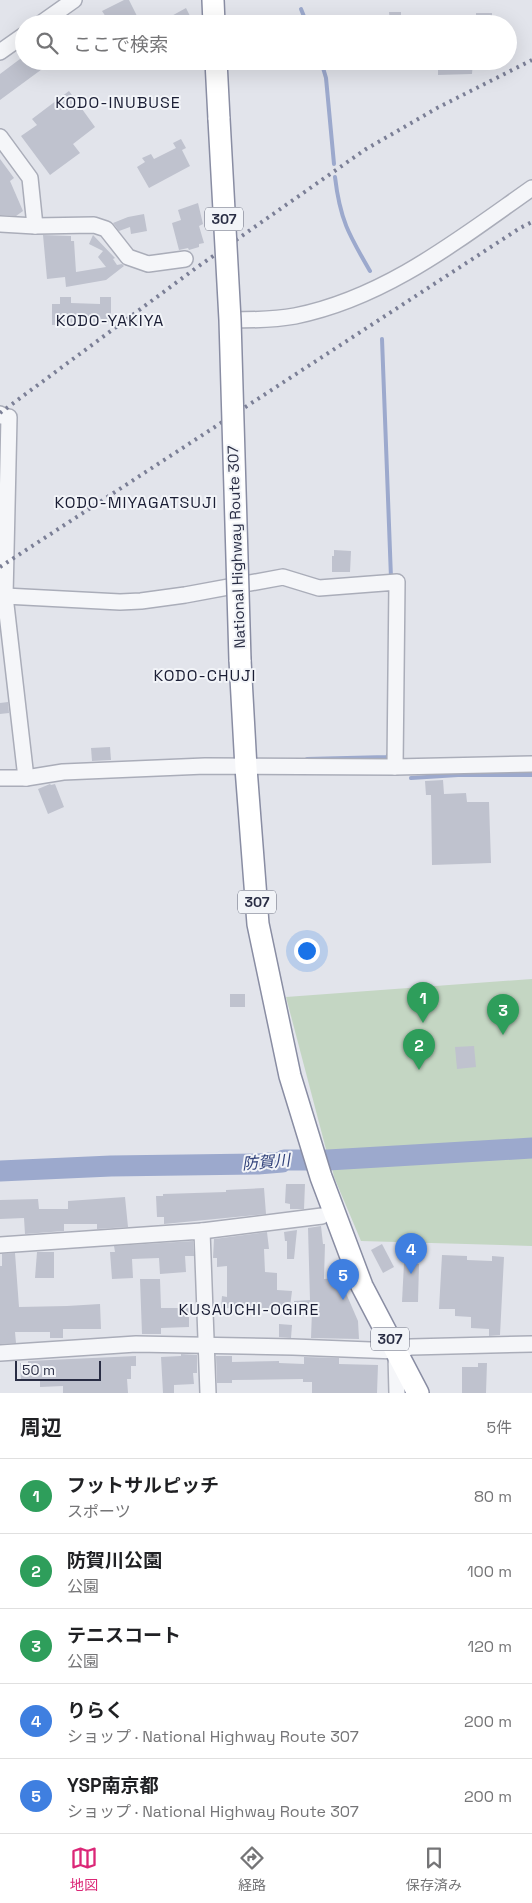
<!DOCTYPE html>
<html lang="ja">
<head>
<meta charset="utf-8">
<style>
  body { margin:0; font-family:"Space Grotesk","Noto Sans JP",sans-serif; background:#f6f6f6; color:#202124 }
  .scale { position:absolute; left:15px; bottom:12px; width:86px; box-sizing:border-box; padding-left:5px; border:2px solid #292d44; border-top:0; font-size:14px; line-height:18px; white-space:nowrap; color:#292d44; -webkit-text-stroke:4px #f2f4f8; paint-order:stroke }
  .you { position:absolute; left:306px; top:950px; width:18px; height:18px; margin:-12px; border:4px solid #fff; border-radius:50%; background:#1a73e8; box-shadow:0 0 0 8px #1a73e833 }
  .badge { display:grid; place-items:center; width:32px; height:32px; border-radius:50%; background:#db2777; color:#fff; font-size:16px; font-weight:700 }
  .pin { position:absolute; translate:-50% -41px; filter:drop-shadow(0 1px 2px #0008) }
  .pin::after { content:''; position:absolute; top:26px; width:18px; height:15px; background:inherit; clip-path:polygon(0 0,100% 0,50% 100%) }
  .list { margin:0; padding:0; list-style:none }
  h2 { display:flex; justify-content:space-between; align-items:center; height:65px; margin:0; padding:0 20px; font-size:21px }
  h2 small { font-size:16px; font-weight:400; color:#757577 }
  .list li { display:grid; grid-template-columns:32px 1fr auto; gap:15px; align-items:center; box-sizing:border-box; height:75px; padding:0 20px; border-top:1px solid #e0e0e0 }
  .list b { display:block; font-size:19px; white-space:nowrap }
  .list p { margin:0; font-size:16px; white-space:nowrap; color:#757577 }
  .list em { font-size:16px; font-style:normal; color:#757577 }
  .icon { flex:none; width:28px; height:28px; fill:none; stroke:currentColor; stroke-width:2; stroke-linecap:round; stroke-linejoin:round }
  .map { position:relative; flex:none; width:532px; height:1393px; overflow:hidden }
  .search { position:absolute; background:#fff; box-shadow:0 5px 20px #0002; left:15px; right:15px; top:15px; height:55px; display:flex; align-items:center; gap:12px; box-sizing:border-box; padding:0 18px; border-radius:28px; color:#757577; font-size:19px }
  .sheet { height:440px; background:#fff }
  nav { display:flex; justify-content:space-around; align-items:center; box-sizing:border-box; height:70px; border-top:1px solid #e0e0e0; background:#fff; font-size:14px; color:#757577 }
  nav a { display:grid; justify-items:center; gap:2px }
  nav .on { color:#db2777 }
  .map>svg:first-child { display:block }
  .green { fill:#c4d6c3 }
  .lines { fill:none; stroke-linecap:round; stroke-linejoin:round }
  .stream { stroke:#9ca9cd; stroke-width:4 }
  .river { stroke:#9ca9cd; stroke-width:21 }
  .building { fill:#bfc2ce }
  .minor-casing { stroke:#aaadb9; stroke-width:18 }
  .highway-casing { stroke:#898da3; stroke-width:24 }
  .minor { stroke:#f5f6f9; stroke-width:15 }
  .highway { stroke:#fff; stroke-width:21 }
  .rail { stroke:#7b7f96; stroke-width:4; stroke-dasharray:2.5 5; stroke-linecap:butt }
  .highway-bridge-casing { stroke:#898da3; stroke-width:24; stroke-linecap:butt }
  .highway-bridge { stroke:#fff; stroke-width:21 }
  .labels { text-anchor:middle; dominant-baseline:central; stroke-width:4; stroke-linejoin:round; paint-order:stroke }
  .shield { fill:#f2f4f8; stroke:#65697a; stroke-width:1 }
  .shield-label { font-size:14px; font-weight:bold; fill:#292d44 }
  .street-label { font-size:15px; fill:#292d44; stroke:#f2f4f8 }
  .neighbourhood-label { font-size:16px; letter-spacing:1px; fill:#1b1e35; stroke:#f2f4f8 }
  .water-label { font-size:16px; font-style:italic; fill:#31427b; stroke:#f2f4f8 }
</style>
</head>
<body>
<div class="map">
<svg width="532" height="1393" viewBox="0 0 532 1393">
  <rect width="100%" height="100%" fill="#e2e4eb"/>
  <g class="green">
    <polygon points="532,979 532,1143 327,1153 286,997"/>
    <polygon points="532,1153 532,1246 361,1241 334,1177 331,1163"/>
  </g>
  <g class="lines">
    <g class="stream">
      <polyline points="301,9 307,24"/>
      <polyline points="321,61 326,78 334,164"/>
      <path d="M335 177C340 220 349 235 370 271"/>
      <polyline points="382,339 391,578"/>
      <polyline points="307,759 387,757 390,752"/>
      <polyline points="411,778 458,775 532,775"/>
    </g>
    <polyline class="river" points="0,1171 111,1166 258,1164 282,1162 284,1160 328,1160 532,1148"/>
  </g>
  <g class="building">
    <polygon points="124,0 129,0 141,24 90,24 106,17 102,11"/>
    <polygon points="186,8 192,20 185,24 157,24"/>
    <polygon points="389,12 401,12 401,24 390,24"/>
    <rect x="476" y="13" width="16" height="11"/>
    <polygon points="24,56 24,61 53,61 0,100 0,74"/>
    <polygon points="438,61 473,61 472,74 438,75"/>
    <polygon points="69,91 95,127 73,144 80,153 50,175 21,136 37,125 32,119"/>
    <polygon points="181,139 186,148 182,150 190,166 149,188 137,167 145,162 142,158 151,154 154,159 176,148 173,143"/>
    <polygon points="0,159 14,178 10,181 23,211 16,216 0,215"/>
    <polygon points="198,203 203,224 199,226 204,243 199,244 199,247 189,250 188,248 179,250 172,223 181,220 178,210"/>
    <polygon points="144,214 147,231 131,234 130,227 119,231 113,223 128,217"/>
    <polygon points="43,235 71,236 71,241 74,241 76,272 106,267 98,257 103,251 89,244 93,235 115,258 113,259 117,265 122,264 124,266 106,280 66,287 65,277 47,279"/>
    <polygon points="60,297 71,297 71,303 100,304 100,297 111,297 111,322 52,325 52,304 60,304"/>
    <polygon points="334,550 351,551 350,572 332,572 332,556 334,556"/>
    <polygon points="8,702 9,713 0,714 0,703"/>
    <polygon points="110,747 111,760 92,761 91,748"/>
    <polygon points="443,780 444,794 466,793 467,802 489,802 491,863 432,865 431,795 426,795 425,781"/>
    <polygon points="50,784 51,785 55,784 64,807 48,814 38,789"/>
    <rect x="230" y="994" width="15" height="13"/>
    <polygon points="474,1046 476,1067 457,1069 455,1047"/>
    <polygon points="286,1184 305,1184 304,1209 290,1209 290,1204 285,1203"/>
    <polygon points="264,1188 266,1214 164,1224 164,1217 157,1217 156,1196 163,1196 163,1194 226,1192 226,1190"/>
    <polygon points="125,1197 128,1227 97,1229 97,1224 64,1224 64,1231 25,1234 24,1218 0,1219 0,1200 38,1199 39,1209 68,1209 68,1201"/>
    <polygon points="321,1226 323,1244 325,1244 324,1279 336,1278 337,1285 342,1284 358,1321 359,1339 311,1338 312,1310 294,1310 294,1301 310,1300 308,1228"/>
    <polygon points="297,1230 294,1259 287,1259 287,1241 285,1241 284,1232"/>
    <polygon points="267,1232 269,1249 264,1249 265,1272 277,1273 277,1290 292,1291 290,1307 276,1306 276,1309 221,1308 222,1296 227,1297 227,1266 217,1267 217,1258 213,1258 214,1239"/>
    <polygon points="193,1241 194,1256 185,1256 186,1272 160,1274 159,1258 132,1259 133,1278 112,1279 110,1252 115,1252 114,1246"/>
    <polygon points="382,1244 394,1267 383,1273 371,1250"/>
    <polygon points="37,1252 54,1252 54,1278 35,1278"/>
    <polygon points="15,1253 19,1307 67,1306 100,1304 101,1329 63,1329 63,1338 50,1338 50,1332 15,1332 16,1343 0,1344 0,1266 2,1266 2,1254"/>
    <polygon points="442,1255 467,1256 467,1260 492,1261 492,1256 504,1257 500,1335 489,1336 489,1329 471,1328 471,1317 455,1316 455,1309 439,1309"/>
    <polygon points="404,1263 419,1264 418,1302 402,1302"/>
    <polygon points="140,1279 160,1279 161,1308 189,1308 189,1327 161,1328 161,1334 142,1334"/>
    <polygon points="279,1324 292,1325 291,1338 279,1337"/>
    <polygon points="181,1354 197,1355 197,1373 193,1373 194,1384 174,1385 174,1393 163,1393 161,1357 181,1356"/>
    <polygon points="136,1356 136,1366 131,1366 131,1379 127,1379 128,1393 63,1393 63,1386 40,1387 40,1380 21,1381 20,1363 28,1363 28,1361"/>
    <polygon points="216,1356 232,1356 232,1362 279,1361 279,1363 304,1364 304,1357 339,1358 339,1364 378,1365 377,1393 312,1393 312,1382 303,1382 303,1379 232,1380 232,1383 217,1383"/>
    <polygon points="478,1363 487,1363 486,1393 462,1393 462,1367 478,1367"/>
  </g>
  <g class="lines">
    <g class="minor-casing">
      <g id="minor">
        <polyline points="40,24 74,0"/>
        <polyline points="0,52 24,35"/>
        <polyline points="0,137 30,178 35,226"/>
        <polyline points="0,224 35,226 94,225 106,229 128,257 148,264 185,259"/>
        <path d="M230 320C251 320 273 320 295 316 385 298 458 240 532 188"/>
        <polyline points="0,414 4,417 9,417 5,596 26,778"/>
        <polyline points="5,596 120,602 141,601 185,595 283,577 319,588 397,582 395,767"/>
        <polyline points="0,778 26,778 63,772 205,766 395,767 532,764"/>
        <polyline points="202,1231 322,1216"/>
        <polyline points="0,1245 202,1231 208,1393"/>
        <polyline points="0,1353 136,1344 293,1347 396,1351 411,1347 532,1344"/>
        <polyline points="396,1355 397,1393"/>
      </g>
    </g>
    <g class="highway-casing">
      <g id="highway">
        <polyline points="213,0 214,24"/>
        <polyline points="216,61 219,119"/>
        <polyline points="240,660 246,768 258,924 290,1076 321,1177 362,1286 418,1393"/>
      </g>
    </g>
    <use href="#minor" class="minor"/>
    <use href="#highway" class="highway"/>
    <g class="rail">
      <polyline points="0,413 196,268 366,149 437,108 532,60"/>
      <polyline points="0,567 520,228 532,222"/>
    </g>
    <g class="highway-bridge-casing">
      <polyline id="highway-bridge" points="219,119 230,320 240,660"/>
    </g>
    <use href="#highway-bridge" class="highway-bridge"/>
  </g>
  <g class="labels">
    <g class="shield">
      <rect x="205" y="207.5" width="38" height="23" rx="4"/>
      <rect x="238" y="890.5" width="38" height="23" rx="4"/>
      <rect x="371" y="1327.5" width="38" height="23" rx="4"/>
    </g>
    <g class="shield-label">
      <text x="224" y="219">307</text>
      <text x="257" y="902">307</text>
      <text x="390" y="1339">307</text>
    </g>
    <g class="street-label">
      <text transform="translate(236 547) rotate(-92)">National Highway Route 307</text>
    </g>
    <g class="neighbourhood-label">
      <text x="118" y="102">KODO-INUBUSE</text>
      <text x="110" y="320">KODO-YAKIYA</text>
      <text x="136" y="502">KODO-MIYAGATSUJI</text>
      <text x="205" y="675">KODO-CHUJI</text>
      <text x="249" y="1309">KUSAUCHI-OGIRE</text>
    </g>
    <g class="water-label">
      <text transform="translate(266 1162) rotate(-5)">防賀川</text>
    </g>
  </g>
</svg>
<div class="scale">50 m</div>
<div class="you"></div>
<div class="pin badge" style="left:423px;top:1023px;background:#2e9e5b">1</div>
<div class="pin badge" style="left:419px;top:1070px;background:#2e9e5b">2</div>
<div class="pin badge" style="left:503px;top:1035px;background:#2e9e5b">3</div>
<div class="pin badge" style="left:411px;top:1274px;background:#3f7fe0">4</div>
<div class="pin badge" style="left:343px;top:1300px;background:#3f7fe0">5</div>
<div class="search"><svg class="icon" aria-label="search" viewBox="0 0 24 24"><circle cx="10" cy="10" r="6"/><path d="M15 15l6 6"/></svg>ここで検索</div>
</div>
<section class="sheet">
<h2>周辺<small>5件</small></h2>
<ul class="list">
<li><span class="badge" style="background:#2e9e5b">1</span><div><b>フットサルピッチ</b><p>スポーツ</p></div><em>80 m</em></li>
<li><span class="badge" style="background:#2e9e5b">2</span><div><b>防賀川公園</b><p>公園</p></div><em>100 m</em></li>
<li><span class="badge" style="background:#2e9e5b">3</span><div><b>テニスコート</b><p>公園</p></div><em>120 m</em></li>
<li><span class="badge" style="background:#3f7fe0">4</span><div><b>りらく</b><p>ショップ · National Highway Route 307</p></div><em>200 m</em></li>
<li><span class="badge" style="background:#3f7fe0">5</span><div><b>YSP南京都</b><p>ショップ · National Highway Route 307</p></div><em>200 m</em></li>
</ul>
</section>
<nav>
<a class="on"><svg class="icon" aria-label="map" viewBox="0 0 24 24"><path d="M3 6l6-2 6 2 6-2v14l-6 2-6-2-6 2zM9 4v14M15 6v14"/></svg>地図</a>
<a><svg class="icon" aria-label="directions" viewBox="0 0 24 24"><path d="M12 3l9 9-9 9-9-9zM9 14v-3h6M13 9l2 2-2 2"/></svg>経路</a>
<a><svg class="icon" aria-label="saved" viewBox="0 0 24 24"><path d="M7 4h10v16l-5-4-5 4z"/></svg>保存済み</a>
</nav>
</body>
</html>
